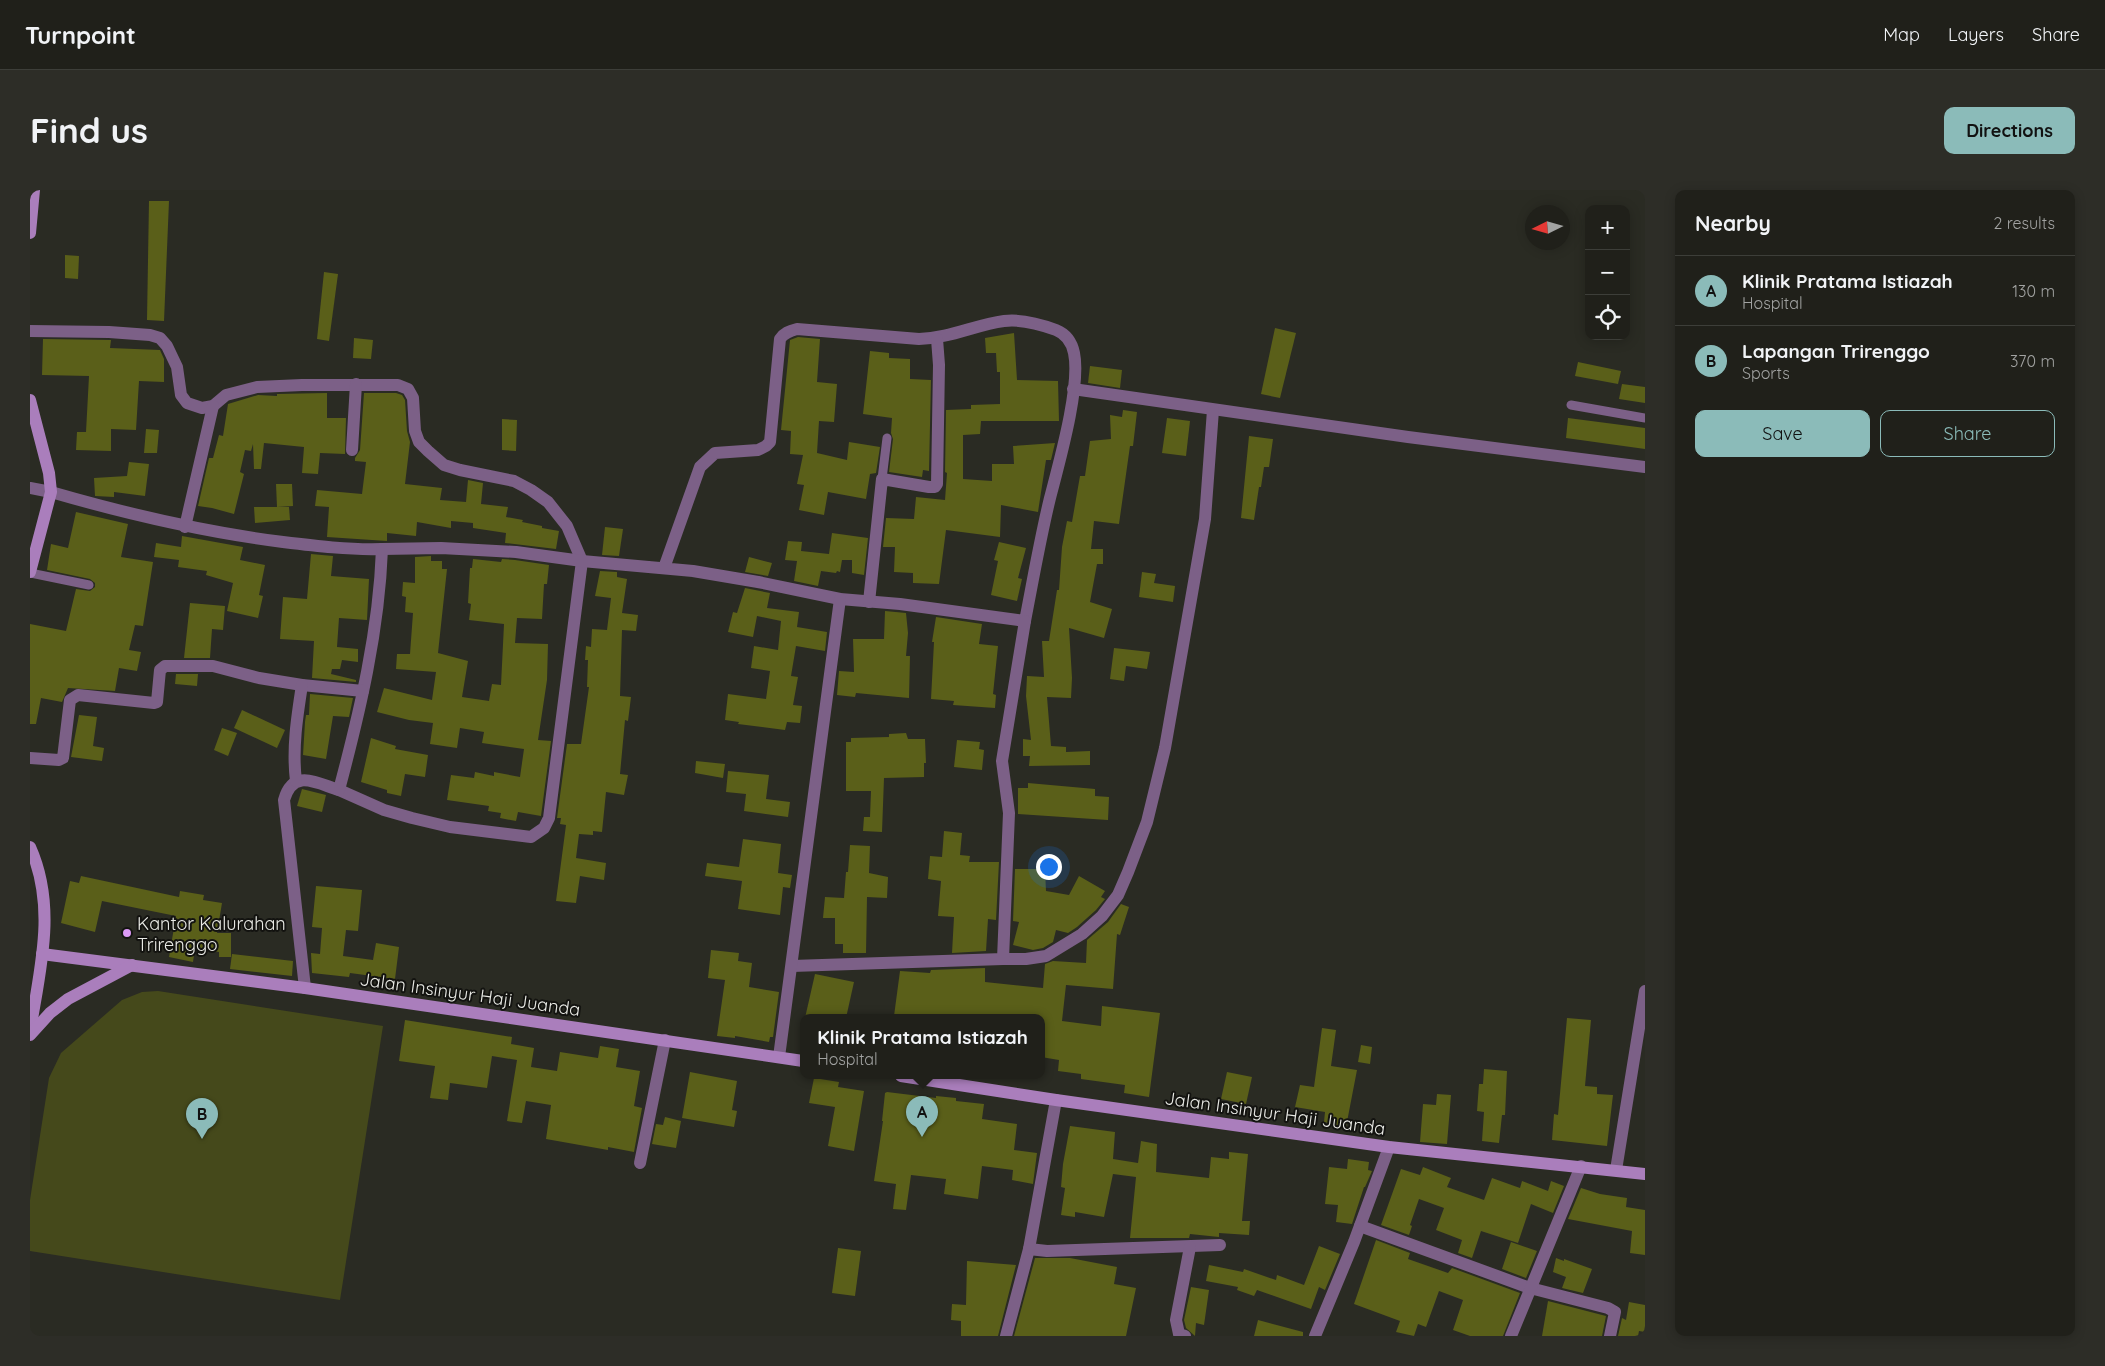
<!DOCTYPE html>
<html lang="en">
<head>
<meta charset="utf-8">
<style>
  body { margin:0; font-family:Quicksand,sans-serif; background:#2d2d27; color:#f1f3f6 }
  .controls { position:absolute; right:15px; top:15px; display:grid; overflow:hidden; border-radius:10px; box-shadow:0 2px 12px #0003 }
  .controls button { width:45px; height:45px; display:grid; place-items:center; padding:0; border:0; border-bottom:1px solid #3d3e39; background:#20201a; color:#f1f3f6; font:25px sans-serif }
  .compass { position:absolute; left:1495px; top:15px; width:45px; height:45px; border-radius:50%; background:#20201a; box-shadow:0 2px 12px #0003; rotate:265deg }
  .you { position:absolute; left:1018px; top:676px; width:18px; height:18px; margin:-12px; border:4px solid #fff; border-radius:50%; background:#1a73e8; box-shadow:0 0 0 8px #1a73e833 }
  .badge { display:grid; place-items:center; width:32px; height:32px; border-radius:50%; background:#8bbbb9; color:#111; font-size:16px; font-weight:700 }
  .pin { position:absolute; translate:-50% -41px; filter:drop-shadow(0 1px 2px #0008) }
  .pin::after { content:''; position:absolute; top:26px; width:18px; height:15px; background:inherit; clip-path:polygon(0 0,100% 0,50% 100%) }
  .popup { position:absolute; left:770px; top:824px; width:245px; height:65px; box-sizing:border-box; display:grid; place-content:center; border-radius:10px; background:#20201a; filter:drop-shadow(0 1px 4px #0005); font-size:16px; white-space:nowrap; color:#a2a3a2 }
  .popup b { font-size:19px; color:#f1f3f6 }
  .popup::after { content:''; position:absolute; left:50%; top:100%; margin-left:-10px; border:10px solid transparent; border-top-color:#20201a }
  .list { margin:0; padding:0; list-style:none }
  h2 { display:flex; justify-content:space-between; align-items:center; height:65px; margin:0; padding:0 20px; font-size:21px }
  h2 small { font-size:16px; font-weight:400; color:#a2a3a2 }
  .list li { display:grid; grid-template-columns:32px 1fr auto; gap:15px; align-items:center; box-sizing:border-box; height:70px; padding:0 20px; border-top:1px solid #3d3e39 }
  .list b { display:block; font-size:19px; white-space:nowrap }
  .list p { margin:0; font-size:16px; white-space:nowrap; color:#a2a3a2 }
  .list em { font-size:16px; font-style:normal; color:#a2a3a2 }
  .actions { display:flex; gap:10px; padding:15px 20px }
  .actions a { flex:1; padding:11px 0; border:1px solid #8bbbb9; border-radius:10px; text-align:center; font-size:18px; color:#8bbbb9 }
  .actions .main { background:#8bbbb9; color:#111 }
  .icon { flex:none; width:28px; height:28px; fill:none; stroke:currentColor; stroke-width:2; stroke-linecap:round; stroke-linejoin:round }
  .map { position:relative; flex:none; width:1615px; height:1146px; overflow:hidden; border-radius:10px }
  header { display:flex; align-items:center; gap:30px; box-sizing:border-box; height:70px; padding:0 25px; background:#20201a; border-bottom:1px solid #3d3e39 }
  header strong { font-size:24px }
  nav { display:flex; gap:28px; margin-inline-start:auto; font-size:18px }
  .intro { display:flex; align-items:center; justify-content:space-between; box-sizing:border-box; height:120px; padding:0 30px }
  h1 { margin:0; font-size:35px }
  .button { padding:12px 22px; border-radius:10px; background:#8bbbb9; color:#111; font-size:18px; font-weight:700 }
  main { display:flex; gap:30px; padding:0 30px }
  aside { flex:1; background:#20201a; border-radius:10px; box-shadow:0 2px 12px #0003 }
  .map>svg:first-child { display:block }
  .green { fill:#45491b }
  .building { fill:#5a5f19 }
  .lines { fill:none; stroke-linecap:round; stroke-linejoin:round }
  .lane { stroke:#7c6087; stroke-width:9 }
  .street { stroke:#7c6087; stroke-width:12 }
  .secondary { stroke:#aa7ebc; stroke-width:12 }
  .poi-dot { fill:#db99f5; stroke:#131310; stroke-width:2 }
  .labels { text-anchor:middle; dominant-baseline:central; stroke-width:4; stroke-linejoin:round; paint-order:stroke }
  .poi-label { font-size:18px; fill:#e9eae5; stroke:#131310; text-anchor:start }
  .street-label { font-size:18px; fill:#e9eae5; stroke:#131310 }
</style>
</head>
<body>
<header>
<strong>Turnpoint</strong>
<nav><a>Map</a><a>Layers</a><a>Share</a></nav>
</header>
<div class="intro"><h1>Find us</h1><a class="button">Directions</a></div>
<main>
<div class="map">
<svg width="1615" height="1146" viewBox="0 0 1615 1146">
  <rect width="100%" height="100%" fill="#2a2b23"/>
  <polygon class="green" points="128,801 353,836 310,1110 0,1061 0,1010 19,888 31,863 92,810 112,802"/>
  <g class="building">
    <polygon points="119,11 139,11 134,131 117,130"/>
    <polygon points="35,65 49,66 48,89 35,88"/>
    <polygon points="294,82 308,84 299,151 287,149"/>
    <polygon points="1245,138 1266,143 1250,208 1231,204"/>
    <polygon points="984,143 987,190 1028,191 1029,231 951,231 950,244 933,245 933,289 962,291 962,274 984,274 983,256 1025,253 1021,270 1016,270 1008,322 971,315 970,347 916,340 909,394 883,393 883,383 864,382 865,357 853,357 856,328 884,329 886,307 915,310 917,283 915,282 916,220 941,219 941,215 970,214 970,182 967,182 966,163 956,163 955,148"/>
    <polygon points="768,147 790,149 787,192 807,194 804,232 789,231 787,263 817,270 819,252 850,257 846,283 840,284 836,309 798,302 794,325 769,320 774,295 767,294 773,265 760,264 761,241 751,240 760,150"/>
    <polygon points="324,148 343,150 341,169 323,168"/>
    <polygon points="13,149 81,150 80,158 130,160 134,169 134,192 109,191 106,240 81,239 81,261 46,260 47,242 56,242 59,186 12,185"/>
    <polygon points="840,161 859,163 859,168 880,169 880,189 901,190 899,281 893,280 892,287 859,282 863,249 861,243 862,228 833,224"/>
    <polygon points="1548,172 1591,181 1588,194 1545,186"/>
    <polygon points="1060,176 1092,180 1090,198 1058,193"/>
    <polygon points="1592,194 1615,197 1615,213 1589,209"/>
    <polygon points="297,203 297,228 316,228 315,264 290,263 288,284 272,283 274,257 234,253 231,279 224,279 223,254 221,261 215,260 210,282 214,284 204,324 182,318 168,316 179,268 183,268 189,245 193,246 198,214 228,205 247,206 247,204"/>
    <polygon points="334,203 366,203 372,205 375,210 377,241 380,252 375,294 412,298 410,310 436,312 438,290 453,293 451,314 478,317 476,327 493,330 492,332 512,336 512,338 529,341 526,359 475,353 476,343 443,338 443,333 421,331 421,338 387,332 386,346 357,343 357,351 297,347 299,317 285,316 287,300 332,304 336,272 325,271 325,268 330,260"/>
    <polygon points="1093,220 1107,222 1103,256 1100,256 1089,334 1064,331 1061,359 1073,359 1073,374 1067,374 1060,412 1082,419 1074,448 1039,438 1042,488 1041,508 1017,507 1021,556 1036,557 1036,562 1060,561 1060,575 999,576 1000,566 993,566 993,549 1001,550 996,506 997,486 1014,487 1012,451 1019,451 1027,400 1029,400 1032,357 1037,331 1042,332 1050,286 1055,286 1060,251 1081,249 1080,225 1092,227"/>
    <polygon points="1137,228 1160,231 1156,266 1132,263"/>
    <polygon points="1538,228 1615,238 1615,259 1536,248"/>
    <polygon points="472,229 487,230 486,261 472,260"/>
    <polygon points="116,239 129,240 127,263 114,263"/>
    <polygon points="1219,246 1243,249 1239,277 1234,277 1231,297 1229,297 1224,330 1211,328"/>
    <polygon points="99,272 119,274 115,306 84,302 84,307 65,306 64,288 97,286"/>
    <polygon points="246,294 262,294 263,316 247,317"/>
    <polygon points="224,317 259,317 260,330 225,333"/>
    <polygon points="46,322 98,334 91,367 123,372 113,436 105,435 99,460 111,462 107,481 89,478 85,501 38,498 32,512 11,508 6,534 0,534 0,434 36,441 46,399 60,401 65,397 65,393 60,389 17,380 21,354 38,358"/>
    <polygon points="575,337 593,339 589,366 572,365"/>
    <polygon points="802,343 838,348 834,385 822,383 822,370 812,370 810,382 807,381 806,383 791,381 788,396 764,391 767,371 755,370 758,351 772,352 771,361 799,364"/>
    <polygon points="152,346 213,357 210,370 235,375 229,405 233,406 228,428 197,421 203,393 176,385 177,381 148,377 149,370 124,367 126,353 151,357"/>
    <polygon points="969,352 996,358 988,388 992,389 987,411 961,405 968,371 964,370"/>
    <polygon points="281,364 303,366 301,386 339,389 337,430 309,428 307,457 328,459 328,472 312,470 310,479 302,479 301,484 326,490 326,492 282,488 284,451 250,449 253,407 277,409"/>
    <polygon points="401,366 401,371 412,371 412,379 417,379 408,463 438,471 432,507 459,511 462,494 471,495 474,434 439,430 441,414 438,413 440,378 442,378 443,369 471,372 472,369 485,370 519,375 517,394 514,394 512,429 487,428 485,453 518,454 517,490 508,550 521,551 511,626 488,622 486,631 470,628 471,623 458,621 459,616 417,610 421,585 444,588 445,582 464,586 464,582 490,587 494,559 452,553 454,542 430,538 427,558 400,554 403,533 379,530 347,522 354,498 402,510 406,482 366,479 367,464 380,464 383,423 375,422 376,407 372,406 373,392 385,393 385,367"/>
    <polygon points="719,367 742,373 738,386 715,382"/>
    <polygon points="570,381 587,382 587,387 597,389 592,423 608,425 606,441 592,440 590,506 601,507 598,531 595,530 590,584 598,585 594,605 576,602 572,642 563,641 563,645 549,644 546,668 576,673 574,690 550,686 546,713 526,711 536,635 530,634 531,628 527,628 537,554 551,554 559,497 557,497 558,470 555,470 556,456 561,457 562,439 577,440 581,408 565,406"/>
    <polygon points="1112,382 1126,384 1124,393 1145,396 1143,412 1109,407"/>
    <polygon points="715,398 740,403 737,418 769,422 767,437 797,442 795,461 766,456 761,486 768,487 763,515 772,516 770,533 757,532 755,540 708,534 709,532 695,530 698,504 736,509 740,481 721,478 724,456 748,460 751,431 727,426 723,447 698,442 703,422 707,423"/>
    <polygon points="160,413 195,416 193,440 182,439 180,468 154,468"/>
    <polygon points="855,421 876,423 878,443 876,466 880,466 879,508 826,503 825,507 807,505 809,481 824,482 823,449 854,449"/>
    <polygon points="906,427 952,434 949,454 968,456 963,504 966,505 965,518 923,515 924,511 901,509 904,452 902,452"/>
    <polygon points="1084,458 1120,462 1117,479 1096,476 1094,491 1080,489"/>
    <polygon points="146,484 168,484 167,496 145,494"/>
    <polygon points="280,504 323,508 319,527 303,526 296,569 273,565 275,532 276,525 279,525"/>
    <polygon points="212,520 255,540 247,558 204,538"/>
    <polygon points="49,525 67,527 63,556 74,558 72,571 41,567"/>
    <polygon points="192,538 207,543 198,566 184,560"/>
    <polygon points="876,543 878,549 895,549 896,573 894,573 894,587 854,588 852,642 833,641 834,627 840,627 841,601 816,601 816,552 821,552 821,548 859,547 859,544"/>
    <polygon points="341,548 366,556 365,559 398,565 395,587 375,584 371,606 357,603 357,600 331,592"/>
    <polygon points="927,550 950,552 949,559 954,560 952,580 924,577"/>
    <polygon points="666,571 695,574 693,588 665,583"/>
    <polygon points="698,581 739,585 736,609 760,612 758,627 714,621 716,604 696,602"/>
    <polygon points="998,593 1065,599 1065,606 1079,607 1078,630 988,624 988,598 998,598"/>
    <polygon points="272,599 296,605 292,622 267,616"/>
    <polygon points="914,641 932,643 930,665 940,666 939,672 969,672 966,730 958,729 956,761 922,763 924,727 908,726 911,691 898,689 900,666 912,667"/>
    <polygon points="713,649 751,654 748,683 762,685 760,698 753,697 750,725 708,719 712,691 675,686 677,673 709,677"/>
    <polygon points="820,655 840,656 839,683 858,687 857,708 837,707 836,763 813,763 813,754 805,754 805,728 793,728 795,707 814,708 816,682 818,682"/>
    <polygon points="985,679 1015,679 1016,701 1039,705 1049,686 1075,701 1071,707 1075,709 1066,720 1047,737 1038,743 1026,740 1023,752 1013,758 1003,760 983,755 989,732 983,731"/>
    <polygon points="51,686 149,707 150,701 174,705 173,710 192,713 187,743 201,743 201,767 189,767 189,762 165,758 163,772 139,767 146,726 72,711 65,742 31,733 40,691 49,693"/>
    <polygon points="286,696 332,700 328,741 316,740 313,766 343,770 346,753 369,757 365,789 320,783 319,787 282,783 281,763 290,764 292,738 282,737"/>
    <polygon points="1091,714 1099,717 1090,745 1087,744 1083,799 1036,795 1032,831 1071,836 1072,816 1130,823 1119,907 1094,903 1095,895 1051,889 1051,884 1028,881 1029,870 1011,867 1011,828 876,828 864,826 870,781 900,783 901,780 955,778 955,792 1013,798 1015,774 1023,771 1056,773 1057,750 1078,732"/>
    <polygon points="681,760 709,763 708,771 722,773 719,797 749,802 743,847 740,847 739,852 705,846 705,848 687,846 695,790 678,788"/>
    <polygon points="202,764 263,771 262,786 200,779"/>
    <polygon points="785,784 824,792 816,828 775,828"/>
    <polygon points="1537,828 1561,830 1555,896 1567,897 1567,904 1583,905 1577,956 1522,950 1524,924 1528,925"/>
    <polygon points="375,830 482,847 481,854 504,858 501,877 527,881 530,862 568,868 570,856 589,859 586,877 610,881 604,916 612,918 604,962 578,957 578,960 516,949 521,915 496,911 492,933 477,931 487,870 462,866 457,898 420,893 418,910 400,908 405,876 369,871"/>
    <polygon points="1292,838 1306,840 1301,876 1327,880 1316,937 1294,932 1295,922 1265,917 1270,895 1284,897"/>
    <polygon points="1331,855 1342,857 1340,874 1328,872"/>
    <polygon points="1454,879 1477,881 1475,925 1472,925 1469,953 1452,951 1454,922 1447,921 1449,894 1453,894"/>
    <polygon points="660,882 707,891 702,920 707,921 704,937 652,928"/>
    <polygon points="1197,882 1222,887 1216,914 1191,909"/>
    <polygon points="784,888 809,892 808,897 834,901 824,961 798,956 805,917 779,913"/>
    <polygon points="857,902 906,908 906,906 926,908 926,911 954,914 952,929 987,934 984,960 1007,963 1003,994 982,990 983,980 952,976 948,1009 914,1004 916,989 881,985 876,1020 863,1019 866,994 844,991 853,931 852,931 855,903"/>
    <polygon points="1407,904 1421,905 1417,954 1390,952 1393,914 1406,915"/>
    <polygon points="635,927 651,931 646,958 622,954 626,934 633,935"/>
    <polygon points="1040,936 1085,942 1083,969 1108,973 1111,951 1127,954 1126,982 1179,988 1181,967 1199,969 1199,962 1218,964 1212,1031 1220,1031 1219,1045 1189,1043 1189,1047 1160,1044 1159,1048 1100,1048 1106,987 1083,984 1074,1027 1045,1022 1045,1027 1031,1025 1035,998 1031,997 1033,974"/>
    <polygon points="1318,969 1339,972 1338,980 1342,981 1335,997 1334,997 1322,1034 1306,1032 1308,1015 1295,1014 1299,977 1317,979"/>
    <polygon points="1393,977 1421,988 1417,997 1454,1010 1462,988 1490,998 1492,991 1518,1001 1521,991 1534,996 1523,1023 1501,1014 1488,1053 1451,1041 1442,1068 1428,1063 1432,1050 1406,1040 1414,1018 1389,1009 1380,1035 1382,1036 1379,1045 1351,1035 1371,979 1390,985"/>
    <polygon points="1551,998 1570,1004 1597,1008 1596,1017 1615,1020 1615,1065 1600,1063 1602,1041 1538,1029"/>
    <polygon points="1346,1050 1380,1063 1378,1069 1418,1083 1422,1078 1490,1103 1473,1146 1440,1146 1423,1140 1433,1110 1409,1101 1396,1137 1388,1134 1384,1146 1366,1142 1370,1131 1324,1114"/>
    <polygon points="1481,1052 1507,1061 1496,1088 1472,1079"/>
    <polygon points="1289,1056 1310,1064 1295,1100 1289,1097 1281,1119 1227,1100 1224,1106 1207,1100 1208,1097 1176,1091 1179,1075 1213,1082 1214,1079 1246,1090 1247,1085 1274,1095"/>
    <polygon points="808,1058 831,1061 825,1106 802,1103"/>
    <polygon points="1005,1068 1040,1068 1087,1077 1084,1094 1106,1098 1096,1146 984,1146"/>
    <polygon points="1526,1068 1534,1071 1534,1069 1562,1079 1553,1103 1532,1098 1536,1087 1523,1082"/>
    <polygon points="937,1071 986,1075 968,1146 931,1146 931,1131 921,1130 922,1114 936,1115"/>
    <polygon points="1161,1097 1179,1100 1174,1135 1166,1133 1165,1146 1156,1138 1154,1130"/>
    <polygon points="1518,1111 1576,1126 1572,1146 1512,1146"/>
    <polygon points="1599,1112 1615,1115 1615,1142 1609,1141 1608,1146 1588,1146 1592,1128 1596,1130"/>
    <polygon points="1228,1130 1273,1142 1273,1146 1224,1146"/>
  </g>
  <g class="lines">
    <g class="lane">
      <polyline points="1541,215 1615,228"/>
      <polyline points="852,289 857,248"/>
      <polyline points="0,383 59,395"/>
    </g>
    <g class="street">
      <polyline points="0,141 79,142 120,145 130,148 137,156 147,177 151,205 157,213 172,218 183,216 196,205 227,197 272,195 368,195 378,199 383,208 385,241 389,252 398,261 414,275 430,280 484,291 501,300 518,312 537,336 552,371 519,628 514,638 501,647 420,637 382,628 354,620 309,600"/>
      <polyline points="1043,199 1378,247 1615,277"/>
      <polyline points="322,260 326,194"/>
      <path d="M0 298 21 302C97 324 174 342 253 352 286 356 319 360 352 359 349 441 330 521 309 600 286 593 263 578 254 610L275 798"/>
      <polyline points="155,337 183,216"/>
      <path d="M352 359 411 358 486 362 552 371 663 381 728 392 810 409 870 414 995 431C1003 390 1010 349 1020 308 1029 273 1051 196 1044 163 1042 153 1036 144 1026 140 1010 134 991 129 974 131 945 135 920 148 889 149L767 139C759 141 754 143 750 149L740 252 736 256 728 260 685 263 670 277 634 378"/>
      <polyline points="839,412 852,289 899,297 905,297 907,294 909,175 907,149"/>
      <polyline points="0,568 29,570 33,568 40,510 48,505 124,513 127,512 130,480 135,476 183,476 229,488 272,495 333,501"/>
      <path d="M266 591C262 559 267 527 272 495"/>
      <polyline points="973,769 996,769 1016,766 1052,744 1072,726 1088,705 1098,682 1117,632 1135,558 1175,329 1183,220"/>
      <polyline points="762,776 973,769 979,623 972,571 995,431"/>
      <polyline points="749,867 810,409"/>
      <polyline points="610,973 635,850"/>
      <polyline points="1586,980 1615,801"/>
      <polyline points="1330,1036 1500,1098 1578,1118 1585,1122 1580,1146"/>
      <polyline points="999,1059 1017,1061 1190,1055"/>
      <polyline points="976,1146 999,1059 1026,910"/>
      <polyline points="1155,1146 1149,1144 1146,1130 1160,1057"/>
      <polyline points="1285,1146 1324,1052 1359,957"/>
      <polyline points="1481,1146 1551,976"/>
    </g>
    <g class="secondary">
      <polyline points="0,43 4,0"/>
      <polyline points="0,210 19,283 21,302 0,382"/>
      <path d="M0 657C27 717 10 779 0 841"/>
      <polyline points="12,764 275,798 773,871"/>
      <polyline points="0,845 20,823 38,809 102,775"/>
      <polyline points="871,886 1026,910 1359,957 1615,984"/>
    </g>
  </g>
  <circle class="poi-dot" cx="97" cy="743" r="5"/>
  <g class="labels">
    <g class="poi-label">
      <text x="107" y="733">Kantor Kalurahan<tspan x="107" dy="21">Trirenggo</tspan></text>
    </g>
    <g class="street-label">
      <text transform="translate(440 804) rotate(8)">Jalan Insinyur Haji Juanda</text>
      <text transform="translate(1245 923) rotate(8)">Jalan Insinyur Haji Juanda</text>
    </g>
  </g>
</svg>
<div class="controls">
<button>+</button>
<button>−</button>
<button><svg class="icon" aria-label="locate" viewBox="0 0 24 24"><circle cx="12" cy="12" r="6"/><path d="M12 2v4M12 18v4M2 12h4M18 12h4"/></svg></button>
</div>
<svg class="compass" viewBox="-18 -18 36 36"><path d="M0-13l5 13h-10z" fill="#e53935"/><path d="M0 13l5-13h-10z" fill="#a2a3a2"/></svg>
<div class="you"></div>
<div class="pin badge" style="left:892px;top:947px">A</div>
<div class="popup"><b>Klinik Pratama Istiazah</b>Hospital</div>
<div class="pin badge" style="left:172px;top:949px">B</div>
</div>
<aside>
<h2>Nearby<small>2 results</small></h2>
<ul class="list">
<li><span class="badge">A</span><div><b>Klinik Pratama Istiazah</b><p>Hospital</p></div><em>130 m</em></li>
<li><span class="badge">B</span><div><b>Lapangan Trirenggo</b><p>Sports</p></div><em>370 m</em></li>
</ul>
<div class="actions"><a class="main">Save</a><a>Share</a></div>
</aside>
</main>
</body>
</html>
